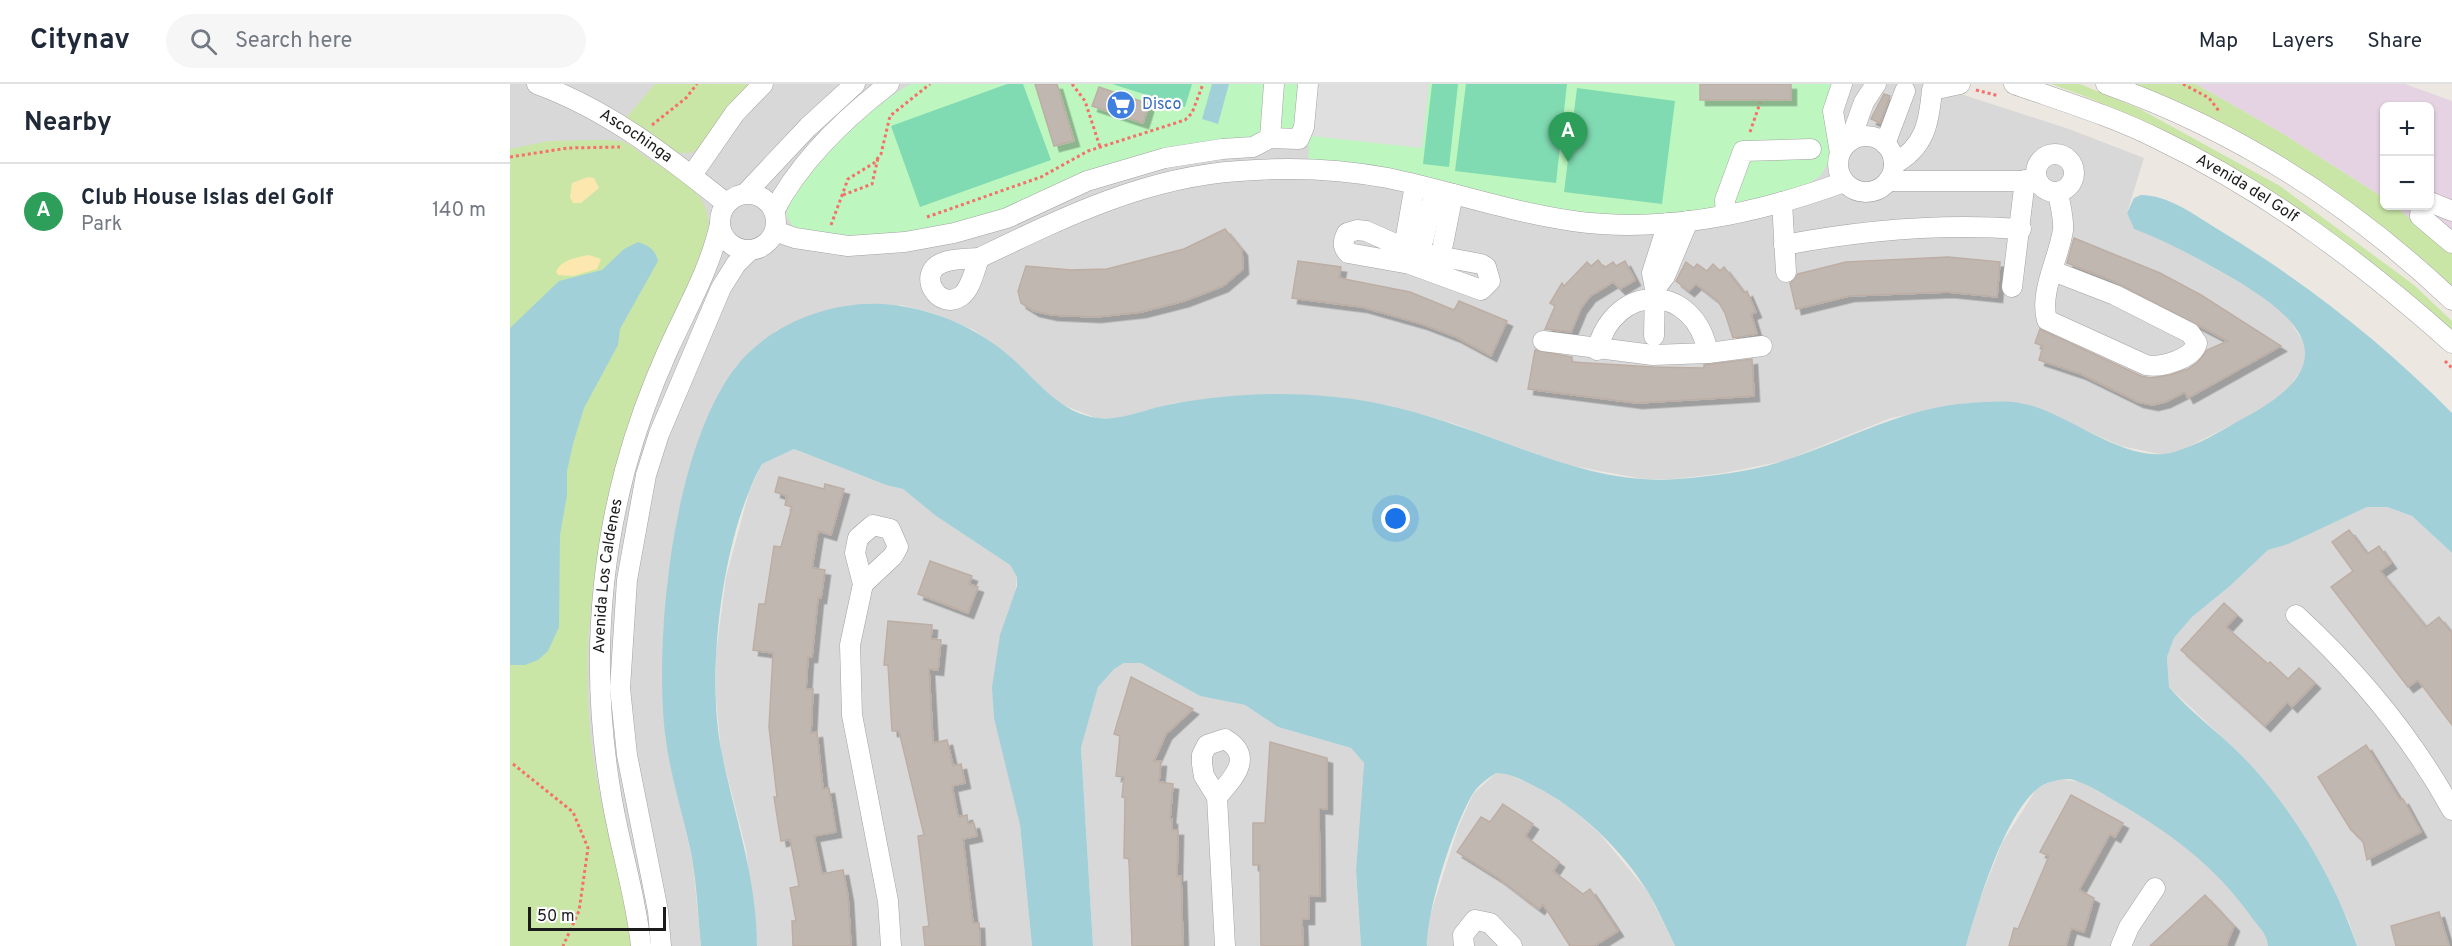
<!DOCTYPE html>
<html lang="en">
<head>
<meta charset="utf-8">
<style>
  body { margin:0; font-family:Overpass,sans-serif; background:#f6f6f7; color:#1f2937 }
  .controls { position:absolute; right:18px; top:18px; display:grid; overflow:hidden; border-radius:9px; box-shadow:0 2px 4px #0004 }
  .controls button { width:54px; height:54px; display:grid; place-items:center; padding:0; border:0; border-bottom:2px solid #e0e1e3; background:#fff; color:#1f2937; font:30px sans-serif }
  .scale { position:absolute; left:18px; bottom:15px; width:138px; box-sizing:border-box; padding-left:6px; border:3px solid #1b1b1b; border-top:0; font-size:16px; line-height:21px; white-space:nowrap; color:#1b1b1b; -webkit-text-stroke:4px #fff; paint-order:stroke }
  .you { position:absolute; left:886px; top:435px; width:21px; height:21px; margin:-15px; border:4px solid #fff; border-radius:50%; background:#1a73e8; box-shadow:0 0 0 9px #1a73e833 }
  .badge { display:grid; place-items:center; width:39px; height:39px; border-radius:50%; background:#7c3aed; color:#fff; font-size:20px; font-weight:700 }
  .pin { position:absolute; translate:-50% -50px; filter:drop-shadow(0 2px 3px #0008) }
  .pin::after { content:''; position:absolute; top:32px; width:21px; height:18px; background:inherit; clip-path:polygon(0 0,100% 0,50% 100%) }
  .list { margin:0; padding:0; list-style:none }
  h2 { display:flex; justify-content:space-between; align-items:center; height:78px; margin:0; padding:0 24px; font-size:26px }
  h2 small { font-size:20px; font-weight:400; color:#747a83 }
  .list li { display:grid; grid-template-columns:39px 1fr auto; gap:18px; align-items:center; box-sizing:border-box; height:96px; padding:0 24px; border-top:2px solid #e0e1e3 }
  .list b { display:block; font-size:22px; white-space:nowrap }
  .list p { margin:0; font-size:20px; white-space:nowrap; color:#747a83 }
  .list em { font-size:20px; font-style:normal; color:#747a83 }
  .icon { flex:none; width:33px; height:33px; fill:none; stroke:currentColor; stroke-width:2; stroke-linecap:round; stroke-linejoin:round }
  .map { position:relative; flex:none; width:1942px; height:862px; overflow:hidden }
  header { display:flex; align-items:center; gap:36px; box-sizing:border-box; height:84px; padding:0 30px; background:#fff; border-bottom:2px solid #e0e1e3 }
  header strong { font-size:28px }
  nav { display:flex; gap:33px; margin-inline-start:auto; font-size:21px }
  .search { width:420px; height:54px; background:#f6f6f7; display:flex; align-items:center; gap:15px; box-sizing:border-box; padding:0 21px; border-radius:33px; color:#747a83; font-size:22px }
  main { display:flex }
  aside { flex:1; background:#fff }
  .map>svg:first-child { display:block }
  .residential { fill:#d9d8d8 }
  .industrial { fill:#e5d3e3 }
  .grass { fill:#cae6a7 }
  .sand { fill:#fce8af }
  .park { fill:#bdf7bf }
  .pitch { fill:#80dab2 }
  .parking { fill:#dfdfdf }
  .water { fill:#a2d0d9 }
  .building { fill:#c1b7b1; stroke:#bdaea4; stroke-width:1.5; filter:url(#shadow) }
  .lines { fill:none; stroke-linecap:round; stroke-linejoin:round }
  .minor-casing { stroke:#a2a2a2; stroke-width:21 }
  .path { stroke:#f5706a; stroke-width:3; stroke-dasharray:3 3; stroke-linecap:butt }
  .minor { stroke:#fff; stroke-width:20 }
  .labels { text-anchor:middle; dominant-baseline:central; stroke-width:4.5; stroke-linejoin:round; paint-order:stroke }
  .shop-label { font-size:16px; fill:#366cbe; stroke:#fff; text-anchor:start }
  .street-label { font-size:16px; fill:#1b1b1b; stroke:#fff }
</style>
</head>
<body>
<header>
<strong>Citynav</strong>
<div class="search"><svg class="icon" aria-label="search" viewBox="0 0 24 24"><circle cx="10" cy="10" r="6"/><path d="M15 15l6 6"/></svg>Search here</div>
<nav><a>Map</a><a>Layers</a><a>Share</a></nav>
</header>
<main>
<aside>
<h2>Nearby<small></small></h2>
<ul class="list">
<li><span class="badge" style="background:#2e9e5b">A</span><div><b>Club House Islas del Golf</b><p>Park</p></div><em>140 m</em></li>
</ul>
</aside>
<div class="map">
<svg width="1942" height="862" viewBox="0 0 1942 862">
  <defs>
    <filter id="shadow"><feDropShadow dx="5.5" dy="5.5" stdDeviation="0" flood-color="#0004"/></filter>
  </defs>
  <rect width="100%" height="100%" fill="#ece8e1"/>
  <g class="residential">
    <polygon points="0,0 1420,0 1559,45 1634,74 1617,129 1624,145 1655,157 1754,212 1776,230 1797,264 1794,282 1774,310 1755,324 1674,365 1654,371 1611,362 1512,319 1457,319 1381,334 1274,377 1214,389 1165,395 1133,395 1052,380 945,340 882,322 826,313 768,310 717,313 664,319 609,334 586,334 548,319 497,270 464,246 426,230 391,221 267,246 226,282 209,313 188,359 171,420 158,493 153,551 155,652 183,780 191,862 0,862"/>
    <polygon points="284,365 376,401 393,405 426,432 500,481 507,493 505,511 497,530 495,670 510,741 522,862 247,862 236,765 211,667 206,615 206,569 216,493 239,408 252,380"/>
    <polygon points="1857,423 1877,423 1902,432 1942,469 1942,862 1847,862 1839,838 1819,799 1793,753 1765,713 1730,670 1659,603 1657,573 1664,554 1682,533 1720,502 1758,466 1778,459"/>
    <polygon points="614,579 631,579 690,612 735,621 768,643 841,664 854,679 846,786 851,862 583,862 571,664 588,603 603,585"/>
    <polygon points="986,689 996,689 1034,707 1062,725 1090,750 1138,808 1165,862 917,862 917,841 948,744 963,710"/>
    <polygon points="1548,695 1571,698 1636,734 1672,759 1700,783 1727,814 1753,844 1758,862 1456,862 1467,823 1492,759 1527,704"/>
  </g>
  <polygon class="industrial" points="1686,0 1895,0 1942,17 1942,169 1885,122 1920,122 1920,22 1874,22 1874,114 1775,51"/>
  <g class="grass">
    <polygon points="145,0 238,0 188,64 181,69 166,69 116,34"/>
    <path d="M1541 0H1570L1630 25 1770 102 1904 201 1942 237V250C1832 144 1686 50 1541 0Z"/>
    <polygon points="1624,0 1686,0 1775,51 1874,114 1874,122 1885,122 1942,169 1942,205 1692,32"/>
    <path d="M39 57C62 57 88 55 110 57 118 58 128 67 134 72 157 87 192 102 198 132 204 162 153 253 140 286 132 305 126 325 120 344 84 453 66 571 85 685 95 745 114 802 121 862H0V65Z"/>
  </g>
  <g class="sand">
    <polygon points="78,93 84,94 89,104 71,119 63,119 60,113 62,99"/>
    <path d="M79 171 91 175 87 185 63 192 48 191 46 188C52 175 66 174 79 171Z"/>
  </g>
  <path class="park" d="M401 0H1329L1320 76 1311 91 1294 103 1239 119 1149 131H1075L798 80 799 62 741 57 492 129 371 157 285 147 276 131C286 93 365 18 401 0Z"/>
  <g class="pitch">
    <polygon points="497,0 513,0 541,76 410,123 381,42"/>
    <polygon points="602,0 682,0 675,23"/>
    <polygon points="922,0 948,0 939,83 913,80"/>
    <polygon points="956,0 1057,0 1046,99 945,87"/>
    <polygon points="1067,4 1165,17 1152,120 1054,108"/>
  </g>
  <polygon class="parking" points="807,0 919,0 912,64 801,52"/>
  <g class="water">
    <polygon points="702,0 719,0 708,40 692,35"/>
    <path d="M1631 111C1659 111 1686 132 1709 146 1795 198 1872 258 1942 329V469L1902 432 1877 423H1857L1778 460 1758 466 1720 502 1682 533 1664 554 1657 573 1659 603C1680 628 1707 647 1730 670 1781 721 1824 794 1847 862H1758C1756 847 1748 843 1740 831 1704 781 1658 747 1605 717 1591 709 1576 699 1560 695 1550 695 1534 698 1526 706 1493 735 1468 820 1456 862H1165C1156 844 1148 825 1138 808 1112 766 1069 724 1024 702 1012 696 1000 689 986 689 977 695 968 701 962 711 943 744 917 825 917 862H851L846 786 854 679 841 664 768 643 735 621 690 612 631 579H614L604 585 588 603 571 664 583 862H522L510 741 484 634 482 603 490 551 507 502V493L500 481 426 432 393 405 376 401 284 365 252 380C212 451 195 591 212 670 225 734 247 795 247 862H191C188 833 187 803 182 774 174 733 160 692 155 650 144 550 163 366 225 284 260 238 327 214 383 221 425 226 465 243 497 270 526 294 548 329 588 334 613 337 637 324 662 320 715 310 772 307 826 313 867 317 909 328 948 342 1020 366 1090 401 1168 395 1204 392 1245 387 1279 375 1340 355 1395 323 1460 319 1475 318 1495 316 1510 319 1558 327 1614 382 1664 368 1688 361 1711 347 1732 335 1838 280 1795 235 1715 190 1685 173 1656 157 1624 145L1617 129 1624 114Z"/>
    <path d="M128 158C139 162 145 165 148 177L110 245 108 261 74 324 63 360 57 387V411L50 451 49 543 38 567 28 576 15 581H0V244L49 197 92 186 114 165Z"/>
  </g>
  <g class="building">
    <polygon points="525,0 547,0 564,57 544,62"/>
    <rect x="1190" y="0" width="91" height="16"/>
    <polygon points="589,3 639,20 633,39 582,22"/>
    <polygon points="1374,10 1380,12 1370,39 1361,35"/>
    <polygon points="715,145 732,166 733,185 713,202 674,217 631,228 586,233 542,231 524,227 511,219 508,207 516,182 561,186 597,185 674,165"/>
    <polygon points="1564,154 1650,189 1691,211 1771,262 1678,314 1675,308 1655,318 1643,321 1628,318 1571,290 1529,276 1533,262 1525,259 1530,245 1631,292 1641,294 1660,291 1678,285 1688,278 1697,266 1718,257 1603,197 1557,179"/>
    <polygon points="1438,173 1490,178 1487,213 1438,208 1339,212 1286,225 1280,199 1288,190 1336,178"/>
    <polygon points="1088,176 1094,184 1103,178 1106,182 1115,177 1125,196 1110,205 1103,198 1080,212 1071,224 1061,248 1035,245 1045,222 1040,219 1052,199 1054,202 1077,178 1081,182"/>
    <polygon points="788,177 831,183 829,194 900,208 944,226 949,217 997,237 981,272 946,253 912,240 852,223 782,214"/>
    <polygon points="1176,178 1184,184 1187,180 1197,187 1203,180 1210,187 1214,183 1234,209 1237,207 1246,228 1241,230 1247,250 1223,254 1215,229 1208,217 1186,200 1179,207 1166,197"/>
    <polygon points="1025,266 1062,273 1062,278 1143,283 1194,284 1194,281 1242,275 1244,312 1127,319 1018,305"/>
    <polygon points="269,393 314,405 315,400 334,405 321,451 308,447 302,484 315,486 311,514 308,514 302,573 298,573 296,605 303,605 301,649 307,648 313,705 319,704 326,748 304,752 312,790 333,786 338,812 341,862 283,862 282,837 286,837 280,804 289,802 280,755 271,757 264,713 267,713 259,643 263,569 243,566 249,520 255,520 264,462 271,463 282,423 275,421 277,412 265,408"/>
    <polygon points="1839,446 1857,470 1869,462 1881,479 1870,487 1916,543 1929,533 1942,549 1942,641 1908,596 1898,603 1821,503 1843,487 1822,458"/>
    <polygon points="420,477 462,492 459,500 468,503 458,529 408,510"/>
    <polygon points="1714,519 1727,531 1716,543 1758,580 1760,578 1778,595 1789,584 1805,599 1782,623 1777,618 1755,642 1671,566"/>
    <polygon points="378,537 422,541 421,555 431,556 428,586 419,585 423,659 437,656 443,682 451,680 455,699 442,702 448,733 457,731 458,740 464,739 467,752 453,755 463,839 469,839 470,862 415,862 413,843 419,842 408,752 414,751 389,647 382,647 378,581 374,581"/>
    <polygon points="621,593 683,625 656,650 644,677 651,677 649,698 663,700 660,735 662,735 662,746 668,746 667,793 671,792 673,862 622,862 619,775 614,774 615,714 612,713 614,693 606,692 610,652 604,650"/>
    <polygon points="760,658 817,674 817,725 809,724 810,812 799,812 799,835 792,835 793,862 751,862 750,781 743,781 743,739 755,739"/>
    <polygon points="1856,661 1890,716 1893,715 1911,748 1857,776 1853,757 1841,746 1808,693"/>
    <polygon points="1561,711 1613,739 1605,753 1600,750 1569,806 1584,814 1574,848 1561,844 1556,862 1499,862 1504,844 1508,845 1539,772 1530,768"/>
    <polygon points="993,720 1023,740 1015,752 1049,778 1043,787 1073,810 1080,805 1108,847 1084,862 1060,862 1033,820 1029,825 987,793 947,768 971,733 980,738"/>
    <polygon points="1695,811 1724,842 1716,862 1640,862"/>
    <polygon points="1929,828 1939,862 1886,862 1881,842"/>
  </g>
  <g class="lines">
    <g class="minor-casing">
      <g id="minor">
        <path id="s1" d="M27 0C99 26 158 73 216 119"/>
        <path id="s2" d="M1504 0C1552 17 1602 32 1648 55 1757 107 1852 179 1942 259"/>
        <path d="M1596 0C1726 46 1843 122 1942 216"/>
        <circle cx="1356" cy="80" r="28"/>
        <polyline points="760,54 764,0"/>
        <polyline points="1340,57 1354,18 1366,0"/>
        <polyline points="1375,60 1395,7"/>
        <polyline points="1330,69 1323,27 1332,0"/>
        <circle cx="1545" cy="89" r="19"/>
        <path d="M1384 80C1415 63 1419 39 1422 6L1450 0"/>
        <polyline points="182,91 225,29 253,0"/>
        <polyline points="1378,97 1527,97"/>
        <polyline points="236,109 298,43 345,0"/>
        <circle cx="238" cy="138" r="28"/>
        <polyline points="1272,118 1276,188"/>
        <polyline points="1920,118 1942,127"/>
        <polyline points="1911,122 1910,132 1942,159"/>
        <path d="M264 127C290 77 335 34 379 0"/>
        <polyline points="1216,131 1215,116 1233,67 1301,65"/>
        <path d="M847 146 856 147 901 167 971 180 976 183 980 197 971 206 900 180 838 169C832 162 833 157 837 149Z"/>
        <polyline points="265,147 285,154 338,162 395,158 444,149 497,134 577,97 655,74 712,65 743,63 760,54 789,55 794,43 798,0"/>
        <polyline points="933,160 943,110"/>
        <path d="M1274 161C1352 146 1431 139 1511 145"/>
        <polyline points="901,167 913,157 925,106"/>
        <path d="M469 174C552 134 635 93 729 87 777 83 830 85 878 94 940 107 1000 128 1063 137 1154 150 1249 129 1334 98"/>
        <path d="M469 174C465 185 461 205 451 212 428 228 406 189 432 179 443 174 457 175 469 174Z"/>
        <path d="M900 174C901 165 896 161 896 152L905 101"/>
        <path d="M1543 187 1605 211 1680 249 1687 259C1683 275 1651 284 1636 281L1537 236C1529 208 1549 174 1553 146 1554 134 1550 121 1548 108"/>
        <polyline points="1502,203 1515,96"/>
        <polyline points="1145,205 1155,192 1178,137"/>
        <polyline points="1144,252 1145,205 1142,189 1158,139"/>
        <polyline points="1033,257 1143,271 1198,269 1252,262"/>
        <path d="M1087 266C1105 197 1185 198 1198 269"/>
        <polyline points="353,500 383,472 388,463 380,445 363,441 348,454 345,469 353,500 340,561 342,631 378,817 381,862"/>
        <path d="M1786 531C1849 589 1901 651 1942 726"/>
        <path d="M707 713C723 694 745 673 715 655L697 661 692 671V680L694 692 707 713 715 862"/>
        <path id="s3" d="M131 862C126 811 109 761 101 710 83 603 87 492 115 386 126 345 141 304 158 266 177 224 200 185 210 140"/>
        <polyline points="151,862 148,827 117,671 110,604 117,496 136,391 149,350 211,204 226,180 240,166"/>
        <polyline points="954,862 953,851 965,836 980,839 1002,862"/>
        <polyline points="1611,862 1619,843 1645,804"/>
      </g>
    </g>
    <g class="path">
      <polyline points="562,0 575,17 590,63"/>
      <polyline points="1673,0 1699,14 1709,27"/>
      <polyline points="1466,6 1489,12"/>
      <polyline points="142,41 176,14 187,0"/>
      <polyline points="1240,48 1250,19"/>
      <polyline points="0,73 58,64 110,63"/>
      <polyline points="333,111 362,100 368,74"/>
      <polyline points="417,133 531,93 578,67 675,36 682,29 693,0"/>
      <polyline points="321,141 338,95 364,79 371,70 380,32 420,0"/>
      <polyline points="1935,277 1942,284"/>
      <polyline points="3,680 63,728 78,764 69,827 53,862"/>
    </g>
    <use href="#minor" class="minor"/>
  </g>
  <defs>
    <g id="supermarket-disc" transform="scale(1.5)"><circle r="9.5" fill="#3f7fe0" stroke="#fff"/><path d="M-6-5.5h2.5l.6 2H6L4.5 2H-2.5L-4.4-4H-6ZM-1.5 3.2a1.3 1.3 0 1 0 .1 0ZM3 3.2a1.3 1.3 0 1 0 .1 0Z" fill="#fff"/></g>
  </defs>
  <g fill-rule="evenodd">
    <use href="#supermarket-disc" x="611" y="21"/>
  </g>
  <g class="labels">
    <g class="shop-label">
      <text x="632" y="21">Disco</text>
    </g>
    <g class="street-label">
      <text stroke="none"><textPath href="#s1" startOffset="112">Ascochinga</textPath></text>
      <text stroke="none"><textPath href="#s2" startOffset="256">Avenida del Golf</textPath></text>
      <text stroke="none"><textPath href="#s3" startOffset="374">Avenida Los Caldenes</textPath></text>
    </g>
  </g>
</svg>
<div class="controls">
<button>+</button>
<button>−</button>
</div>
<div class="scale">50 m</div>
<div class="you"></div>
<div class="pin badge" style="left:1058px;top:78px;background:#2e9e5b">A</div>
</div>
</main>
</body>
</html>
